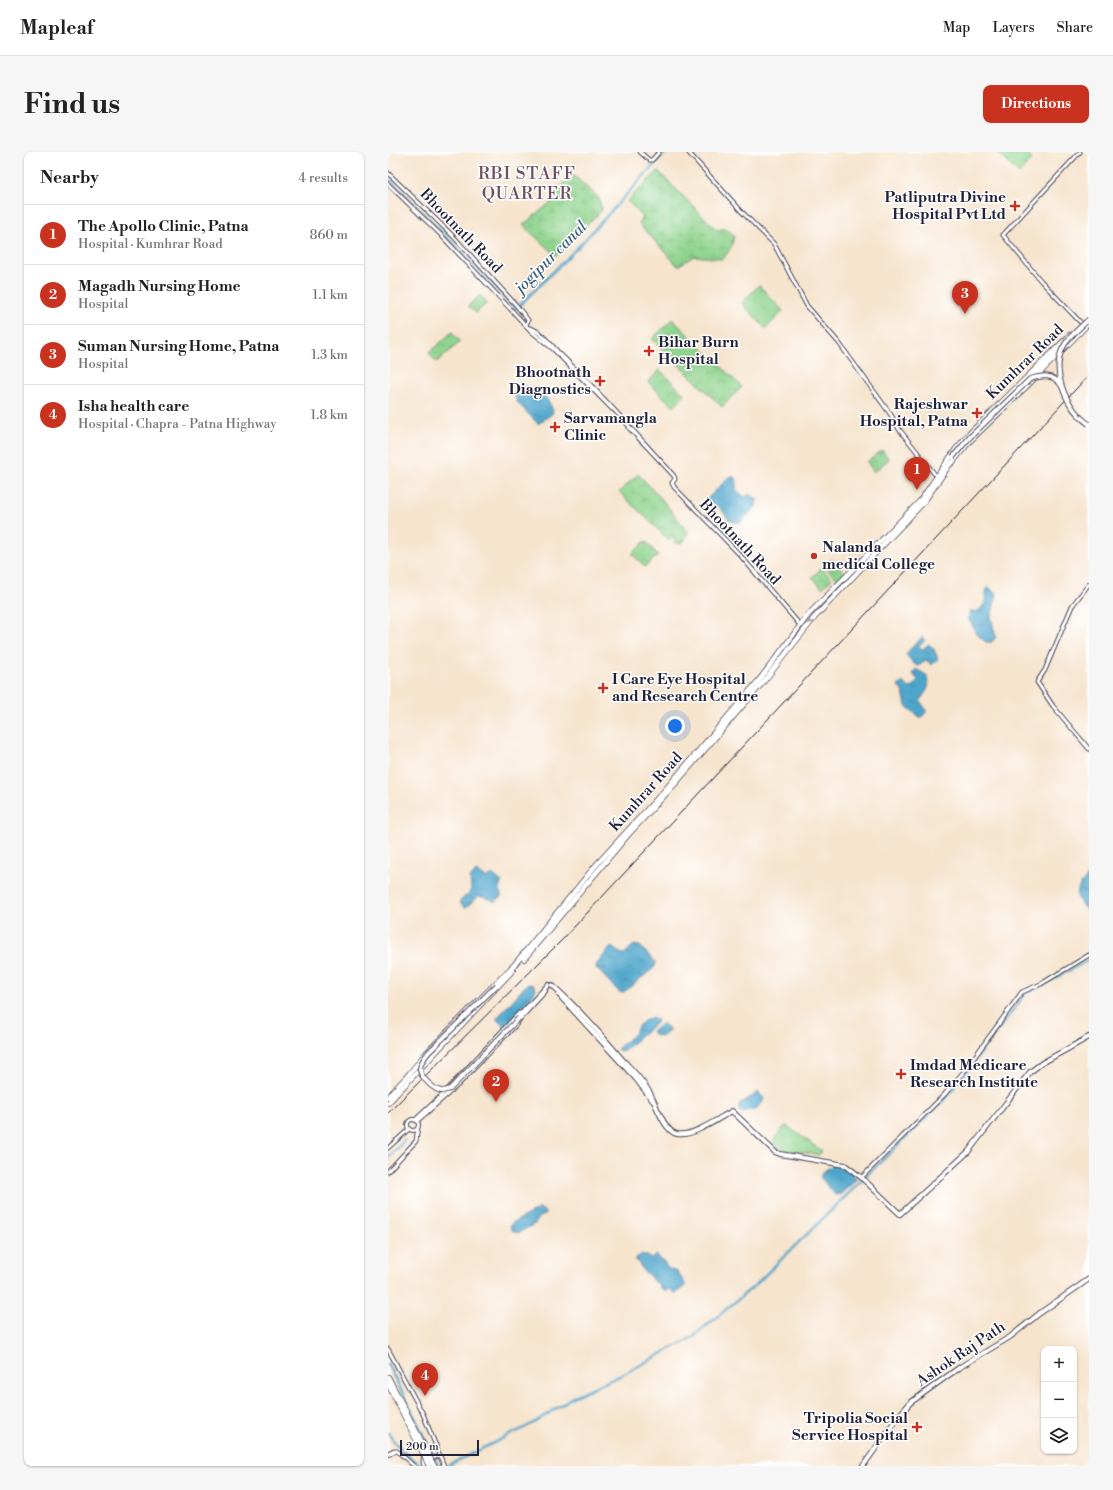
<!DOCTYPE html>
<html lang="en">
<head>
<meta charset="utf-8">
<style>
  body { margin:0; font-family:"Libre Bodoni",serif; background:#f6f6f6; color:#222 }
  .controls { position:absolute; right:12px; bottom:12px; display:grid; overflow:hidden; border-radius:8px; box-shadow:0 1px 3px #0004 }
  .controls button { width:36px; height:36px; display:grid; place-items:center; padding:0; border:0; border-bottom:1px solid #e0e0e0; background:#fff; color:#222; font:20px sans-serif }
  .scale { position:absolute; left:12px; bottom:10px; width:79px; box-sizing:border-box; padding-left:4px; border:2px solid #22223b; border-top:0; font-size:11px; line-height:14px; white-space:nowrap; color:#22223b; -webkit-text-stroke:3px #fff; paint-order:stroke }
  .you { position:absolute; left:287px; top:574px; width:14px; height:14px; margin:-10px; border:3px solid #fff; border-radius:50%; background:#1a73e8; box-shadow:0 0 0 6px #1a73e833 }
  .badge { display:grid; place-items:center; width:26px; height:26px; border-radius:50%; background:#c8321e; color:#fff; font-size:13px; font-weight:700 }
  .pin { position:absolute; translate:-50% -33px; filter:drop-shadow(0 1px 2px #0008) }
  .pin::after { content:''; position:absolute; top:21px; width:14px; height:12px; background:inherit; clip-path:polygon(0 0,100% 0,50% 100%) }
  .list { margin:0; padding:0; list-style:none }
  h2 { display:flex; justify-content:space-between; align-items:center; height:52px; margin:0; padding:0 16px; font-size:17px }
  h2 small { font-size:13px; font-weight:400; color:#767676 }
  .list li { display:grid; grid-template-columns:26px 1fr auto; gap:12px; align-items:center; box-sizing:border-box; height:60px; padding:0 16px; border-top:1px solid #e0e0e0 }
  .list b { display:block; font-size:15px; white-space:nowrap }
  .list p { margin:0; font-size:13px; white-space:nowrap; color:#767676 }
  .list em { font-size:13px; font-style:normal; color:#767676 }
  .icon { flex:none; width:22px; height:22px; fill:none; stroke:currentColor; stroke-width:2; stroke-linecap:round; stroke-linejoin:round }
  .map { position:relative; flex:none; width:701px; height:1314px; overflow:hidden; border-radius:8px }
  header { display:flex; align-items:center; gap:24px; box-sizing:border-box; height:56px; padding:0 20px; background:#fff; border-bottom:1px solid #e0e0e0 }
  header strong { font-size:19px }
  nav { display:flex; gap:22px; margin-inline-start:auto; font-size:14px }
  .intro { display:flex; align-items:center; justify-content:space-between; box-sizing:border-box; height:96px; padding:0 24px }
  h1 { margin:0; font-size:28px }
  .button { padding:10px 18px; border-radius:8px; background:#c8321e; color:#fff; font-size:14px; font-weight:700 }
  main { display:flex; gap:24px; padding:0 24px }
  aside { flex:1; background:#fff; border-radius:8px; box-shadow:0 1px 3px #0004 }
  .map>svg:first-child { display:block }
  .grass { fill:#8fd38d; stroke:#587a64 }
  .wetland { fill:url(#wetland-marsh); stroke:#587a64 }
  .park { fill:url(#park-crowns); stroke:#587a64 }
  .water { fill:url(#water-ripples); stroke:#386483 }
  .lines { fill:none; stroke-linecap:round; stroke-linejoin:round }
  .canal { stroke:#4ea5cb; stroke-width:2.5 }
  .minor-casing { stroke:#423f51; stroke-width:5 }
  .major-casing { stroke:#423f51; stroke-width:6 }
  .highway-casing { stroke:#423f51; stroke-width:6 }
  .minor { stroke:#fff; stroke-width:3 }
  .major { stroke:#fff; stroke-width:4 }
  .highway { stroke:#fff; stroke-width:4.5 }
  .rail { stroke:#22223b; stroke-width:1 }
  .major-bridge-casing { stroke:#423f51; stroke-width:6; stroke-linecap:butt }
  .highway-bridge-casing { stroke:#423f51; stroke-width:6; stroke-linecap:butt }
  .major-bridge { stroke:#fff; stroke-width:4 }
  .highway-bridge { stroke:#fff; stroke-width:4.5 }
  .oneway { stroke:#9c9ca7 }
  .poi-dot { fill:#c8321e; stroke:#fff; stroke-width:1.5 }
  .labels { text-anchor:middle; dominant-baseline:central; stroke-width:3; stroke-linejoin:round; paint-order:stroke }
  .poi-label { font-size:15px; font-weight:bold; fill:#22223b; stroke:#fff; text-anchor:start }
  .street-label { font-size:15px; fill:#22223b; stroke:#fff }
  .water-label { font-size:16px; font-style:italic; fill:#365d7c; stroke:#fff }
  .quarter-label { font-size:17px; letter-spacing:1px; fill:#6e5160; stroke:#fff }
</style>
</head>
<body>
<header>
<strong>Mapleaf</strong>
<nav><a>Map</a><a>Layers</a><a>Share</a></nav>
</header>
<div class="intro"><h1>Find us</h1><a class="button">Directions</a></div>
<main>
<aside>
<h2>Nearby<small>4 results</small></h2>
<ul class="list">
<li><span class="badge">1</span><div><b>The Apollo Clinic, Patna</b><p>Hospital · Kumhrar Road</p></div><em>860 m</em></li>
<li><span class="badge">2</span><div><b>Magadh Nursing Home</b><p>Hospital</p></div><em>1.1 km</em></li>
<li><span class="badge">3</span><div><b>Suman Nursing Home, Patna</b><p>Hospital</p></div><em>1.3 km</em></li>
<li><span class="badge">4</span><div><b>Isha health care</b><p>Hospital · Chapra - Patna Highway</p></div><em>1.8 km</em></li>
</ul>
</aside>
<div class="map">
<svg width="701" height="1314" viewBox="0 0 701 1314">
  <defs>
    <pattern id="wetland-marsh" width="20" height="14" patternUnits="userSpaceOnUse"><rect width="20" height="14" fill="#8fd38d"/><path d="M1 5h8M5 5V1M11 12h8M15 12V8" fill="none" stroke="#7bb57b"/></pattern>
    <pattern id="park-crowns" width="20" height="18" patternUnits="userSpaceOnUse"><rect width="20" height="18" fill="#8fd38d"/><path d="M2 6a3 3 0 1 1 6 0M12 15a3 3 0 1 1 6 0" fill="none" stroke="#7bb57b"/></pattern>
    <pattern id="water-ripples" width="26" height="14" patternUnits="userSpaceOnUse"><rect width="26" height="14" fill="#4ea5cb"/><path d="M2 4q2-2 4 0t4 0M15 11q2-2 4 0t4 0" fill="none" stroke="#4086a6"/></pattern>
  </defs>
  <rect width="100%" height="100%" fill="#fff"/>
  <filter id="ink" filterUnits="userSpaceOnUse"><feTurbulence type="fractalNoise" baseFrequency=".025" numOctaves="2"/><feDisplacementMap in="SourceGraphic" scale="8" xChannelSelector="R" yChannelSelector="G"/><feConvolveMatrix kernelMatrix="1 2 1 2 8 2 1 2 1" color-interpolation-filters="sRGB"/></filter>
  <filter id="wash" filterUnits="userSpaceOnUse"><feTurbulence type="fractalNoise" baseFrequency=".012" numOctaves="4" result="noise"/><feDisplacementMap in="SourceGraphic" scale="16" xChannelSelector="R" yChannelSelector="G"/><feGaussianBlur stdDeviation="0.9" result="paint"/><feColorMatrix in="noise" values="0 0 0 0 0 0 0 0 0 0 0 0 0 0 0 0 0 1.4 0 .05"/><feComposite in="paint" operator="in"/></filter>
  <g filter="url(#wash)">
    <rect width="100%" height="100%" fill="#f6e4cd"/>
    <polygon class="grass" points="399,974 434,999 431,1003 393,997 385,990 395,976"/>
    <g class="wetland">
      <path d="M270 19 329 78 338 76 346 83C345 94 341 100 334 107L306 104 290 114 251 72 255 65 239 49Z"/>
      <polygon points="185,23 211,46 214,58 168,104 135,73 167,47 163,42"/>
      <polygon points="250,322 272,345 300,380 296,389 291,392 286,391 287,388 285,386 281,388 231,340"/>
    </g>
    <g class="park">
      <polygon points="609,0 637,0 644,7 631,22"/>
      <polygon points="371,133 395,159 378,177 354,151"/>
      <polygon points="92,143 99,151 88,161 80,154"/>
      <polygon points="284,167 354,235 334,255 264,187"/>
      <polygon points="64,180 72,190 50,209 47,209 41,201"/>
      <polygon points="272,218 297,243 286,255 260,230"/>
      <polygon points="494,298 501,307 486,320 479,310"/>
      <polygon points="257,389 270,403 257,415 244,402"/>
      <polygon points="444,407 457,421 450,428 436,414"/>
      <polygon points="434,416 444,427 434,436 424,425"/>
    </g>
    <g class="water">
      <path d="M138 234C153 241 159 242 165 259L164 262 150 272 129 250 126 242Z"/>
      <polygon points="341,325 347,325 349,328 348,338 357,345 362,342 369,347 368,355 352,371 342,369 330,353 325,357 318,352 319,347"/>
      <path d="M601 435 609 443 603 465 608 485 604 490H598L590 484 580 466 583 458 587 460C597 457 598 447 598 438Z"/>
      <polygon points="534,485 537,488 531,495 534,497 541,492 546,497 550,507 544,513 538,508 531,514 527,513 518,503 522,497"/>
      <path d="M528 517 540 524C543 538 537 539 532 549L539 559 533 566 518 554 515 540 510 534 514 530 522 536 530 528 524 521Z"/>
      <polygon points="88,719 99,726 104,722 114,730 112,734 113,745 107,750 102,747 91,744 77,756 71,750 81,741 83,737 82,726"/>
      <path d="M701 723V760C684 745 686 738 701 723Z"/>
      <path d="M246 793 252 794 267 810V815L236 840H231L208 816V813L223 795C228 797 230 801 236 802Z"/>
      <polygon points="142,832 146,833 148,837 147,840 120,873 116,874 109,868 109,866 138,833"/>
      <polygon points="264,865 269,868 268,871 236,899 233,900 229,897 247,881 250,874 256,869"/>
      <polygon points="274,871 281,876 281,879 274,885 266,883 264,880"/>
      <path d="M370 940 376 946 375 950 366 959 360 958 354 961 351 958V953C357 948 364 945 370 940Z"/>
      <polygon points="444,1013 460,1018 468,1025 468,1028 453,1042 447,1043 432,1025 435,1020"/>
      <polygon points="152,1056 157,1060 157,1063 152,1065 147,1072 130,1081 125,1079 122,1075 124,1071"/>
      <path d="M254 1102 257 1104H260L263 1107 268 1103 270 1104 281 1117 290 1120 297 1132V1135L289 1141H286L284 1138 282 1137 278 1140 272 1136 269 1130H266L259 1121C254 1120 252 1115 251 1110L248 1109V1106Z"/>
    </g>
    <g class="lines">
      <g class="canal">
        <polyline points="0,26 63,89 128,157 191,94 278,0"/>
        <polyline points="0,1006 17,988"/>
        <polyline points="0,1213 26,1263 50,1314"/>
        <path d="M0 1281C8 1294 21 1305 34 1314"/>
        <polyline points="59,1314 146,1271 186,1244 234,1223 305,1185 365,1135 559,945 637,842 701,808"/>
      </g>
    </g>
  </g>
  <g filter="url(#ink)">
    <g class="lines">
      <g class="minor-casing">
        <g id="minor">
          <polyline points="252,0 261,8 264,8 271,0"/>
          <polyline points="300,0 355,61 386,92 419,154 451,191 503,263 511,277 549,325"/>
          <polyline points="692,0 615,83 653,129 696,174"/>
          <polyline points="0,21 65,84 128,153 140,168 138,173"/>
          <polyline points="0,32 52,82 143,179 164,196 224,257"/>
          <path d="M142 176C153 179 163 193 170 200 211 239 248 282 286 324L287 327 284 331 286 335 352 403 412 473"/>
          <polyline points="241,276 281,318"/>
          <polyline points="701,432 684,454 657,518 649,530 665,554 701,597"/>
          <circle cx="25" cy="973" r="5.5"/>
          <polyline points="27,968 56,941 131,861 134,861"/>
          <polyline points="29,969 71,932 127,874 135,863"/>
          <polyline points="0,996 21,977"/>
          <polyline points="0,1019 28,989 30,975"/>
          <polyline points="474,1025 557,942 577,918 634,840 653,832 701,803"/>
          <polyline points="0,1197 35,1262 56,1314"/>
          <polyline points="0,1301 6,1298 9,1299 26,1314"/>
          <polyline points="0,1303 7,1299"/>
          <polyline points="41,1308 52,1303"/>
          <path d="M36 1314C32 1303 40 1300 48 1293"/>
        </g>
      </g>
      <g class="major-casing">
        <g id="major">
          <polyline points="642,227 677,191"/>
          <path d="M164 833C189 855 211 880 233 906 243 917 256 929 263 943 268 953 277 980 289 982 305 985 331 966 344 959L387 1000 392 1002 457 1013 474 1026 512 1062 580 1000 642 920 654 911 701 885"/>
          <polyline points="171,843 248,927 265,949"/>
          <polyline points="132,864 135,863 157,839"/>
          <polyline points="131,866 134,861 160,833"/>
          <polyline points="475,1314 510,1265 522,1251 572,1215 622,1185 652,1161 701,1127"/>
        </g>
      </g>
      <g class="highway-casing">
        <g id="highway">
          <polyline points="136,807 239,684 287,632 376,529 427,465 535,351 562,312 564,311 582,289 643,230 701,171"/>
          <polyline points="0,945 22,921 38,901 127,812 209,712 277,638 372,527 421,462 532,349 568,297 580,283 682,183"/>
          <polyline points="0,951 125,818"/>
          <polyline points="0,1225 37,1296"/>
          <polyline points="0,1232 33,1297"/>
        </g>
      </g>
      <use href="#minor" class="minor"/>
      <use href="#major" class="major"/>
      <use href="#highway" class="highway"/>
      <polyline class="rail" points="0,961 173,789 701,223"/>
      <g class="major-bridge-casing">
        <g id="major-bridge">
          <path d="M701 167C693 175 683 183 677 192 661 217 678 257 701 272"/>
          <path d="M565 305 582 285 642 227C655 223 665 222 673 233"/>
          <path d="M109 833 40 901C37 905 32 911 32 917 32 925 45 937 53 939 56 939 59 938 62 937L131 866"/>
        </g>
      </g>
      <g class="highway-bridge-casing">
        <g id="highway-bridge">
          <polyline points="37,1296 46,1314"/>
          <polyline points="33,1297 41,1314"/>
        </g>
      </g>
      <use href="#major-bridge" class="major-bridge"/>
      <use href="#highway-bridge" class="highway-bridge"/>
    </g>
    <defs><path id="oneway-chevron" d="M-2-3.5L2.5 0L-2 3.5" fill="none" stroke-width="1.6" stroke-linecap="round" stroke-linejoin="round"/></defs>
    <use class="oneway" href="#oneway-chevron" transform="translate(423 469) rotate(131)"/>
  </g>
  <g class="poi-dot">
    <path d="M625 48h4v4h4v4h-4v4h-4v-4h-4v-4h4z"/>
    <path d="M259 193h4v4h4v4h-4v4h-4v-4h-4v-4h4z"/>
    <path d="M210 223h4v4h4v4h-4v4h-4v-4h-4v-4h4z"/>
    <path d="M587 255h4v4h4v4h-4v4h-4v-4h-4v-4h4z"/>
    <path d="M165 269h4v4h4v4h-4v4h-4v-4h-4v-4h4z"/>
    <circle cx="426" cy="404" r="4"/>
    <path d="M213 530h4v4h4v4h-4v4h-4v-4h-4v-4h4z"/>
    <path d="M511 916h4v4h4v4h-4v4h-4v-4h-4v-4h4z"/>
    <path d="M527 1269h4v4h4v4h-4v4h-4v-4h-4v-4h4z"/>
  </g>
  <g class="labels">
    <g class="poi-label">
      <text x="618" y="45" text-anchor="end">Patliputra Divine<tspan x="618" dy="17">Hospital Pvt Ltd</tspan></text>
      <text x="270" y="190">Bihar Burn<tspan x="270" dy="17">Hospital</tspan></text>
      <text x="203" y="220" text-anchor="end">Bhootnath<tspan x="203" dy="17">Diagnostics</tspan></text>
      <text x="580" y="252" text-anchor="end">Rajeshwar<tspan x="580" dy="17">Hospital, Patna</tspan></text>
      <text x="176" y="266">Sarvamangla<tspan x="176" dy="17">Clinic</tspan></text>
      <text x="434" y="395">Nalanda<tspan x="434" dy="17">medical College</tspan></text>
      <text x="224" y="527">I Care Eye Hospital<tspan x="224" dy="17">and Research Centre</tspan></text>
      <text x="522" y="913">Imdad Medicare<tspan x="522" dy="17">Research Institute</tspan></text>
      <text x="520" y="1266" text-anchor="end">Tripolia Social<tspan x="520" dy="17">Service Hospital</tspan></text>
    </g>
    <g class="street-label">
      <text transform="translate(73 79) rotate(46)">Bhootnath Road</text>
      <text transform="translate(637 210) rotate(-44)">Kumhrar Road</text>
      <text transform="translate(352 390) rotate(47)">Bhootnath Road</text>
      <text transform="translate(258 640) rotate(-48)">Kumhrar Road</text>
      <text transform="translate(573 1202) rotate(-34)">Ashok Raj Path</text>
    </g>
    <g class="water-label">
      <text transform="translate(163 105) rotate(-45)">jogipur canal</text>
    </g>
    <g class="quarter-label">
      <text x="139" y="22">RBI STAFF<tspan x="139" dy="20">QUARTER</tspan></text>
    </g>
  </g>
</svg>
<div class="controls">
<button>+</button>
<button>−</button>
<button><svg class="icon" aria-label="layers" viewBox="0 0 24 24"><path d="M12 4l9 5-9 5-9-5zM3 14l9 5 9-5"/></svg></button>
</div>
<div class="scale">200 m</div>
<div class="you"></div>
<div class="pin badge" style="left:529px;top:338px">1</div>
<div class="pin badge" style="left:108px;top:950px">2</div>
<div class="pin badge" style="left:577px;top:162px">3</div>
<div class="pin badge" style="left:37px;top:1244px">4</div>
</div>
</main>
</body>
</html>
